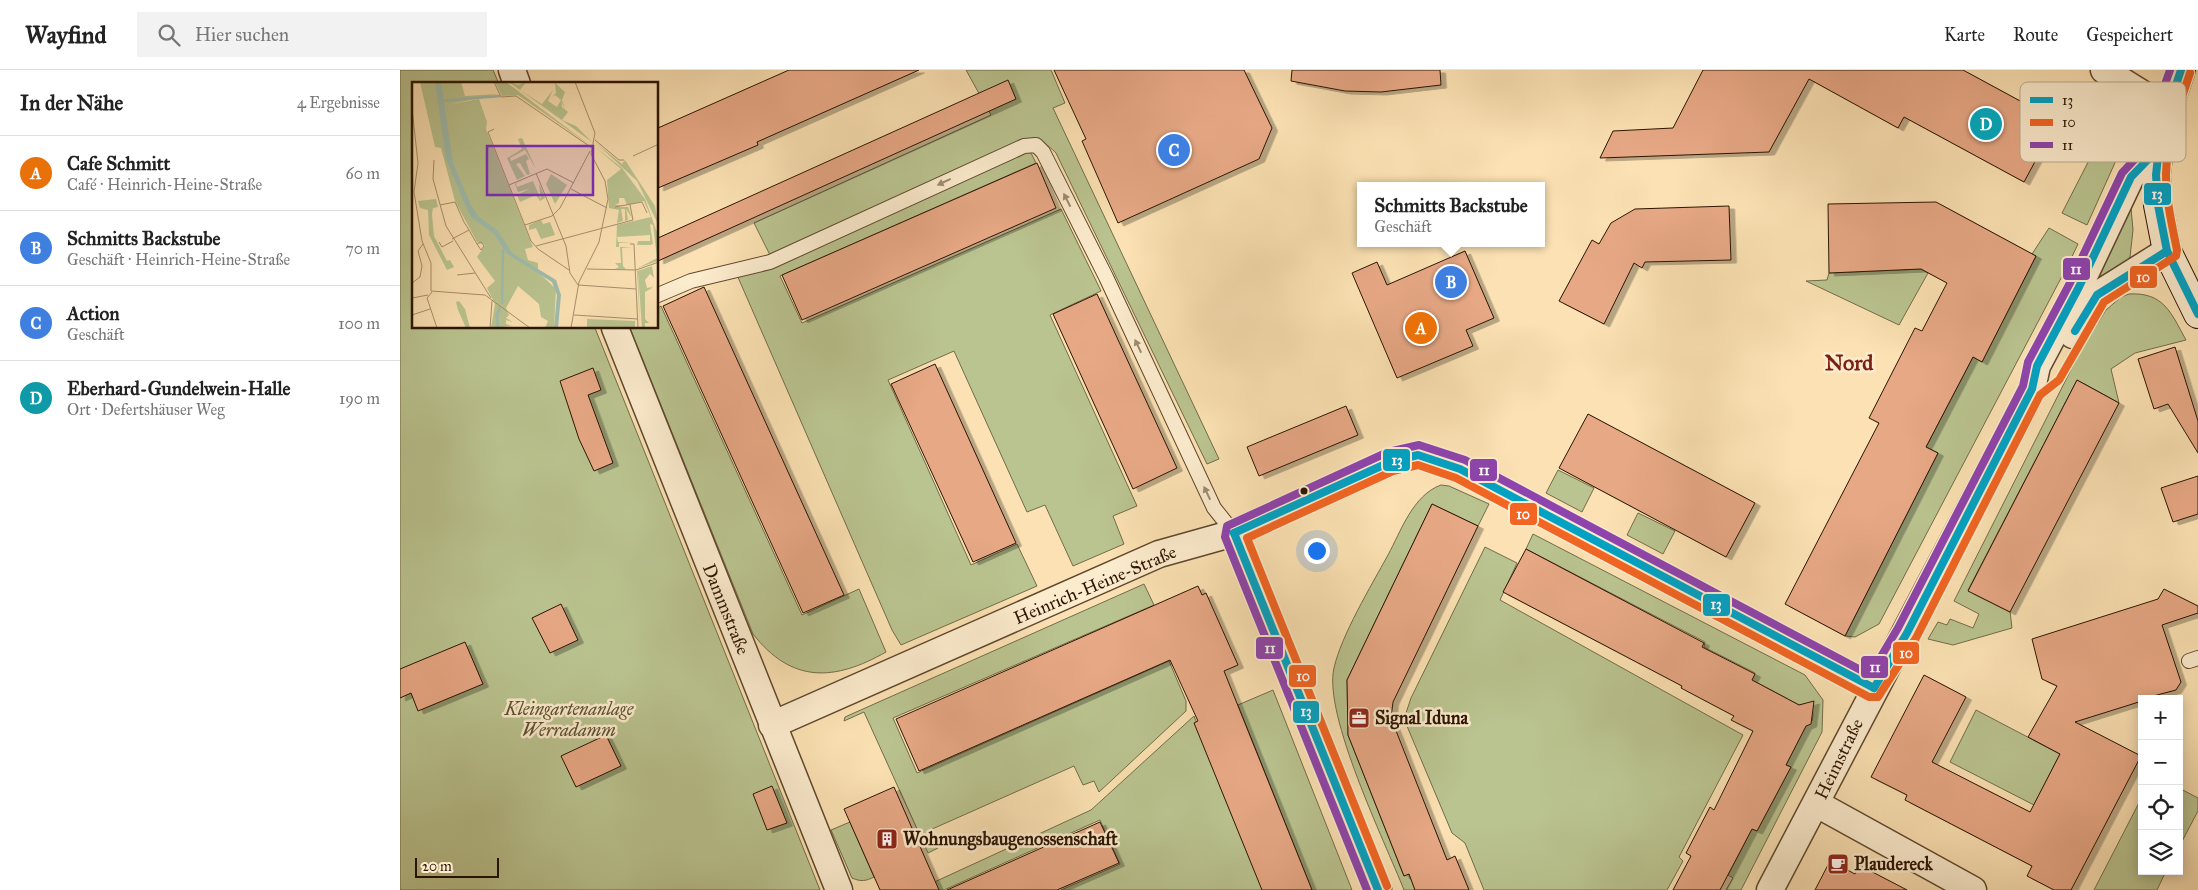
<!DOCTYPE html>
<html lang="de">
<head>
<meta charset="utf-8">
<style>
  body { margin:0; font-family:"IM FELL Great Primer",serif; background:#f2f2f2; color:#222 }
  .controls { position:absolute; right:15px; bottom:15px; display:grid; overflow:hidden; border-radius:0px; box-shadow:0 2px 12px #0003 }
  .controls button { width:45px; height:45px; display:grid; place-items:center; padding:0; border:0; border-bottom:1px solid #e0e0e0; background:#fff; color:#222; font:25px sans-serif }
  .scale { position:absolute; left:15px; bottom:12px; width:84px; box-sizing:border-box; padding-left:5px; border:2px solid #2b1400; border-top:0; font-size:14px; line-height:18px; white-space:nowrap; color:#2b1400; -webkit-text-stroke:4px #fcecce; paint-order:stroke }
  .you { position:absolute; left:916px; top:480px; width:18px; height:18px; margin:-12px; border:4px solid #fff; border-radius:50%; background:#1a73e8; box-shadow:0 0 0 8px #1a73e833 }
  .badge { display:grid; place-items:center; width:32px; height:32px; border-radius:50%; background:#8f2418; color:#fff; font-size:16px; font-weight:700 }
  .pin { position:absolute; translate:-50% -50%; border:2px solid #fff; box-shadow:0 1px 5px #0006 }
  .popup { position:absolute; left:957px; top:112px; width:188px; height:65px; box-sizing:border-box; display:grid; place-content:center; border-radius:0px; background:#fff; filter:drop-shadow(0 1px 4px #0005); font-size:16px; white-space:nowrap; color:#767676 }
  .popup b { font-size:19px; color:#222 }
  .popup::after { content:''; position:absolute; left:50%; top:100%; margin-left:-10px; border:10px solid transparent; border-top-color:#fff }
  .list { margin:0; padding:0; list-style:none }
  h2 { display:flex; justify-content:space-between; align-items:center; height:65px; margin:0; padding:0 20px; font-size:21px }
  h2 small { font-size:16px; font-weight:400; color:#767676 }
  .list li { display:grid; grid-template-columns:32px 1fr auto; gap:15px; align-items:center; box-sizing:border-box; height:75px; padding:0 20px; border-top:1px solid #e0e0e0 }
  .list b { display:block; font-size:19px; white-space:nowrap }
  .list p { margin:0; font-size:16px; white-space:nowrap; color:#767676 }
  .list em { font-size:16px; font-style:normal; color:#767676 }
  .icon { flex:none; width:28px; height:28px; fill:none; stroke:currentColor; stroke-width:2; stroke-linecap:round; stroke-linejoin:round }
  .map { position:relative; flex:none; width:1798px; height:820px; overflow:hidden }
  header { display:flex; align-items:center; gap:30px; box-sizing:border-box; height:70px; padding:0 25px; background:#fff; border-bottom:1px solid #e0e0e0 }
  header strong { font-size:24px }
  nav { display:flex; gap:28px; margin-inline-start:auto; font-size:18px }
  .search { width:350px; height:45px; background:#f2f2f2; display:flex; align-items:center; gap:12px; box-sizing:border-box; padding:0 18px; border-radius:0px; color:#767676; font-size:19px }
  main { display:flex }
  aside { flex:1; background:#fff }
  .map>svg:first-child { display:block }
  .green { fill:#bac490; stroke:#726c48 }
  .building { fill:#e7a885; stroke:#2b1400; filter:url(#shadow) }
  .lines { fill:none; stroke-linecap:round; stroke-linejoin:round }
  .service-casing { stroke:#5f472d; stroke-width:16 }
  .minor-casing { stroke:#5f472d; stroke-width:29 }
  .secondary-casing { stroke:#2b1400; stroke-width:30 }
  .service { stroke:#fcecce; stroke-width:14 }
  .minor { stroke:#fcecce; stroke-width:26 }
  .secondary { stroke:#fcecce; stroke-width:28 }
  .bus-1-casing { stroke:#fcecce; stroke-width:11 }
  .bus-2-casing { stroke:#fcecce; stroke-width:11 }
  .bus-3-casing { stroke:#fcecce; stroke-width:11 }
  .bus-1 { stroke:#02a2c4; stroke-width:8 }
  .bus-2 { stroke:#f26522; stroke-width:8 }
  .bus-3 { stroke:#8e44ad; stroke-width:8 }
  .oneway { fill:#9e8b71 }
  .bus-dot { fill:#2b1400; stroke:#fcecce; stroke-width:2 }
  .labels { text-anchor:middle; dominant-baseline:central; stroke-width:5; stroke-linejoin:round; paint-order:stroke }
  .street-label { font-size:18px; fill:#2b1400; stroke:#fcecce }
  .park-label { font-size:18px; font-style:italic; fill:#5d5232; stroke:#fcecce }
  .poi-label { font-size:18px; font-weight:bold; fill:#2b1400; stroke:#fcecce; text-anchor:start }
  .district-label { font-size:22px; font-weight:bold; fill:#7a1f14; stroke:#fcecce }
  .inset-river { fill:none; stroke:#9fbdae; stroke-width:2.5 }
  .inset-road { fill:none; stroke:#a88f6b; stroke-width:1 }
  .view { fill:#7b2cbf; fill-opacity:0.15; stroke:#7b2cbf; stroke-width:2.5 }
  .inset-edge { fill:none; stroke:#2b1400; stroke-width:2.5 }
  .key { fill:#fcecce; stroke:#bdab90; stroke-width:1 }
  .key-label { font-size:14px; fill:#2b1400 }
  .line-badge { stroke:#fcecce; stroke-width:2 }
  .badge-label { font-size:14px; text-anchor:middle; font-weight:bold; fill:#fff }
</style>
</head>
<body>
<header>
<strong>Wayfind</strong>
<div class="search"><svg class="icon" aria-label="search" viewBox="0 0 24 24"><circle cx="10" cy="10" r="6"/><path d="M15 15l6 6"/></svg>Hier suchen</div>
<nav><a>Karte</a><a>Route</a><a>Gespeichert</a></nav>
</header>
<main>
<aside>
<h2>In der Nähe<small>4 Ergebnisse</small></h2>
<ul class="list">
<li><span class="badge" style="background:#e8710a">A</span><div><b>Cafe Schmitt</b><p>Café · Heinrich-Heine-Straße</p></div><em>60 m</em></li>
<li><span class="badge" style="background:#3f7fe0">B</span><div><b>Schmitts Backstube</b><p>Geschäft · Heinrich-Heine-Straße</p></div><em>70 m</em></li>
<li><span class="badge" style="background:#3f7fe0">C</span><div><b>Action</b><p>Geschäft</p></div><em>100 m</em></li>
<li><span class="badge" style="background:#0f9aa8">D</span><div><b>Eberhard-Gundelwein-Halle</b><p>Ort · Defertshäuser Weg</p></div><em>190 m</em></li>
</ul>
</aside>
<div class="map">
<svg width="1798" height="820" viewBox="0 0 1798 820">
  <defs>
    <filter id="shadow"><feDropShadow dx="5.5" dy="3" stdDeviation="0" flood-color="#0004"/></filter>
  </defs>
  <rect width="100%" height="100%" fill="#fbe1b3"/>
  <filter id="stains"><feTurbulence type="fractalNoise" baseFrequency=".004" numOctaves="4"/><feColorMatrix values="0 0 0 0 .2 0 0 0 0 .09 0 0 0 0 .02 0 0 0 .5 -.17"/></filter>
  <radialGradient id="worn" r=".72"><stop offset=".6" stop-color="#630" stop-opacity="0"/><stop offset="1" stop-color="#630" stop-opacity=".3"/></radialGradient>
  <g class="green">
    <polygon points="0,0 93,0 99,14 14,14 14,258 195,258 420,820 0,820"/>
    <path d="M566 0H651L665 33 653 38 819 389 807 394 656 83C646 73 637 67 622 71L370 185 354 153 591 45Z"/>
    <polygon points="1723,24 1740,37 1687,155 1662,143"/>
    <polygon points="630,81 636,93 380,206 402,253 661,139 701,221 650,245 737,436 713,446 724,474 673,496 645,435 627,442 554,281 488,310 571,495 617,474 637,516 501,575 492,560 337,205 369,197"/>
    <polygon points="1731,138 1733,160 1730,187 1716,200 1690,211"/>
    <polygon points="1649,158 1678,174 1669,193 1479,554 1455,567 1445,566 1538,383 1526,377 1573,287 1582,292 1636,186 1632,184"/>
    <polygon points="1521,199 1528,203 1499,255 1406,211 1427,210 1429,203"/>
    <path d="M1729 224C1764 222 1771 243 1786 270L1735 283 1711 299 1719 333 1677 310 1568 520 1610 541 1612 558 1553 575 1528 569 1538 552 1547 555 1550 549 1573 558 1579 544 1554 531 1681 280 1706 240 1721 227Z"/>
    <path d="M261 236 402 545 459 519 486 582C435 611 392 614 353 564L230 258H258V238Z"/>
    <polygon points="1158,400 1194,418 1182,442 1146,423"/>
    <path d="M1041 415 1049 416 1089 434 1078 456 1032 434 947 610 948 665 1004 806 1009 804 1015 820H1004C985 772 923 645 934 598 941 566 971 516 988 485 1001 461 1013 425 1041 415Z"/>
    <polygon points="1238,443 1275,461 1263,484 1227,465"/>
    <path d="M1133 464 1405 605 1423 630 1422 662 1341 820H1326L1333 808 1328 805 1352 759 1357 761 1391 697 1386 695 1406 656 1412 651C1414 643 1413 636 1404 634L1399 635 1352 610 1355 603 1304 577 1305 572 1126 479Z"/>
    <polygon points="1085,477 1117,493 1100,530 1343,665 1279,787 1283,791 1267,820 1084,820 1065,773 1052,763 1004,649 1011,628"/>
    <polygon points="744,514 754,535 493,648 517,703 769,591 786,631 786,641 699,722 694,711 683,715 674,696 530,760 538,778 528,783 464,642 444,651 445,647"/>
    <polygon points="873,620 952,820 912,820 838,635"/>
    <polygon points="1576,640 1660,684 1634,735 1550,692"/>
    <polygon points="794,646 863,820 661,820 720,794 700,750 544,820 517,820 691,740"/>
    <polygon points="1779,718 1798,728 1798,741 1779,777"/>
    <polygon points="1742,727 1742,801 1766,801 1757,820 1694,820"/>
    <path d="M450 752 474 807C466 811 461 812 452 808L431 760Z"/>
  </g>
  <g class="building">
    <polygon points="389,0 519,0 357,72 358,75 258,118 258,58"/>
    <polygon points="654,0 844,0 872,58 859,89 718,153 682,71 686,69"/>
    <polygon points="892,0 1040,0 1041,15 981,22 945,21 891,11"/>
    <polygon points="1303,0 1563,0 1657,51 1624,112 1504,47 1498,58 1409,9 1369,82 1200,88 1213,61 1273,58"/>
    <polygon points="608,10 616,29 258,191 258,168"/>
    <polygon points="637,93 656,138 402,250 382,205"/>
    <polygon points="1536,132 1636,186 1582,292 1573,287 1526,377 1538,383 1445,566 1385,534 1479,353 1469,348 1515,258 1522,261 1547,213 1521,199 1429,203 1428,134"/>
    <polygon points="1329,136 1331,190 1245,192 1242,198 1234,193 1204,254 1159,231 1192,170 1199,174 1211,153 1235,139"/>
    <polygon points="1065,181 1094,248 1066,260 1073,276 997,308 952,203 977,192 987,215"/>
    <polygon points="304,217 444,525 403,543 263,236"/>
    <polygon points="697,224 777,398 733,419 653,244"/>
    <polygon points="1775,277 1798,351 1798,383 1768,334 1754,339 1738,289"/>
    <polygon points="535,294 616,473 573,492 491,314"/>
    <polygon points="193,298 201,320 188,325 213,393 194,401 179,369 160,311"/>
    <polygon points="1677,310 1719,333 1610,542 1568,521"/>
    <polygon points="946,336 958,365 859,406 847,377"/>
    <polygon points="1188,344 1355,433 1326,487 1159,398"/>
    <polygon points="1798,406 1798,444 1773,452 1761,418"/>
    <polygon points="1032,434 1078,456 993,632 991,648 1047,790 1055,786 1069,820 1015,820 1009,804 1004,806 948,665 947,610"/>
    <polygon points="1126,479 1304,573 1302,577 1355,604 1352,610 1399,635 1414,631 1411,654 1406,656 1386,695 1391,697 1357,761 1352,759 1320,820 1273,820 1291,786 1286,783 1310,737 1314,740 1353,661 1331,650 1334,646 1281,618 1282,616 1103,522"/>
    <polygon points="798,516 802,525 806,523 838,595 824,601 912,820 862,820 794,653 798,651 770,590 519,701 496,649"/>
    <polygon points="1764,519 1798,536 1798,543 1762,555 1781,612 1776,620 1742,629 1742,631 1675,652 1741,686 1671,820 1654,820 1627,806 1632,796 1505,730 1507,725 1471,707 1524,605 1566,627 1532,692 1630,742 1660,684 1628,667 1657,616 1642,609 1632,569 1758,529"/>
    <polygon points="161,534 178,570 150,583 132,548"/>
    <polygon points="65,572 83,614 18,641 11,623 0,628 0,599"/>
    <polygon points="206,665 221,696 176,717 161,686"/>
    <polygon points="372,716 387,753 367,760 353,724"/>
    <polygon points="494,717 539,820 480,820 444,739"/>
    <polygon points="700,752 719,793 657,820 547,820"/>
    <polygon points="1430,791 1455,804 1459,795 1507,820 1415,820"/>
  </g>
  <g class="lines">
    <g class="service-casing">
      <g id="service">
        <polyline points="258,225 291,211 370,192 624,76 636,75 643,82 706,207 814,438 834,463"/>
        <polyline points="1789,591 1798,588"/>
      </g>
    </g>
    <g class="minor-casing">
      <g id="minor">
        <polyline points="112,0 117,14"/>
        <polyline points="1704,0 1767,39"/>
        <polyline points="215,258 439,820"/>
        <polyline points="1673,265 1697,225 1767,181"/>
        <polyline points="834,463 978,820"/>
        <polyline points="372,655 759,484 834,463 990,392 1018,385 1060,399 1474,618"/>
        <polyline points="1417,734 1573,820"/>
        <polyline points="1370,820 1626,332 1632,319 1637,296 1679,217 1731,107 1758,79"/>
      </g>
    </g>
    <g class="secondary-casing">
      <polyline id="secondary" points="1781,0 1761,59 1756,105 1758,135 1767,181 1798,244"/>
    </g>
    <use href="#service" class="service"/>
    <use href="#minor" class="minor"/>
    <use href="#secondary" class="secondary"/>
    <g class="bus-1-casing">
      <g id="bus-1">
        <polyline points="1781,0 1761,59 1756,105 1758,135 1767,181 1798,244"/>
        <polyline points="1675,261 1697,225 1767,181"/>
        <polyline points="834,463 990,392 1018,385 1060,399 1474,618"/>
        <polyline points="834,463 978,820"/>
        <polyline points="1474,618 1507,563 1632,319 1637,296 1679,217 1731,107 1758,79"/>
      </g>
    </g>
    <g class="bus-2-casing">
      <path id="bus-2" d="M987 816 847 468 993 401 1018 395 1056 408 1469 627H1478L1516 568 1640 325 1659 310 1704 232 1776 186 1777 180C1772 155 1766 130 1766 104 1767 69 1779 36 1790 3"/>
    </g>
    <g class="bus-3-casing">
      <polyline id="bus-3" points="967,820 825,467 827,456 988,382 1019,375 1065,390 1470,605 1498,558 1623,316 1628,292 1670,213 1722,103 1749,74 1757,37 1770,0"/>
    </g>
    <use href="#bus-1" class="bus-1"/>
    <use href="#bus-2" class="bus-2"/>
    <use href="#bus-3" class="bus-3"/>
  </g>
  <defs><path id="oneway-solid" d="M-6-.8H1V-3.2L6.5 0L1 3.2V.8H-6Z" transform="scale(1.25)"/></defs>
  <g class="oneway">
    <use href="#oneway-solid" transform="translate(544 112) rotate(155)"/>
    <use href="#oneway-solid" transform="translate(667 130) rotate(-117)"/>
    <use href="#oneway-solid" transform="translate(738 276) rotate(-115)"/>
    <use href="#oneway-solid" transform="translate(807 423) rotate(-115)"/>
  </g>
  <defs>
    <g id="office-square" transform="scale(1.125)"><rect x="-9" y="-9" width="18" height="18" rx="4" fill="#8f2418" stroke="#fcecce"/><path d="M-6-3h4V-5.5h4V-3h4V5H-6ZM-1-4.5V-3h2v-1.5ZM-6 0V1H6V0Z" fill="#fff"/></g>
    <g id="building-square" transform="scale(1.125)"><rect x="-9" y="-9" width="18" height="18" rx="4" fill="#8f2418" stroke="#fcecce"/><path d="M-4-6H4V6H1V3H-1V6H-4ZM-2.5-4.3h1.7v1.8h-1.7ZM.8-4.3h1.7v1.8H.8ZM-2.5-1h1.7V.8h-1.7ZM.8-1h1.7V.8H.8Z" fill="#fff"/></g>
    <g id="cafe-square" transform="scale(1.125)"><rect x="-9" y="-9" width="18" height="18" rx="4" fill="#8f2418" stroke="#fcecce"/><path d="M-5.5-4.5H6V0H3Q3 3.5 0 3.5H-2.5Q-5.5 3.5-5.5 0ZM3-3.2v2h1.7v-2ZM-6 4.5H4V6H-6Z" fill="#fff"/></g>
  </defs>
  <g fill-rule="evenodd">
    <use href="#office-square" x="959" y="648"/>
    <use href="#building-square" x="487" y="769"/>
    <use href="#cafe-square" x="1438" y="794"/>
  </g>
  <circle class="bus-dot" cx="904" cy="421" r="4.5"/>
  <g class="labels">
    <g class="street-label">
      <text transform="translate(695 515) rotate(-23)">Heinrich-Heine-Straße</text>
      <text transform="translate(326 539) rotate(68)">Dammstraße</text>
      <text transform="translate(1439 689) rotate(-64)">Heimstraße</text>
    </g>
    <g class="park-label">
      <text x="169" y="639">Kleingartenanlage<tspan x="169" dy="21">Werradamm</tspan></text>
    </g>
    <g class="poi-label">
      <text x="975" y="648">Signal Iduna</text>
      <text x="503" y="769">Wohnungsbaugenossenschaft</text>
      <text x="1454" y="794">Plaudereck</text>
    </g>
    <g class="district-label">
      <text x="1449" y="292">Nord</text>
    </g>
  </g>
  <g transform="translate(12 12)">
    <rect width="246" height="246" fill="#fbe1b3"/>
    <path d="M8 0H49L53 14 86 12 35 23 67 17 75 40 74 47 121 165 113 167 116 178 126 181V190L144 207 142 246H133L136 239 129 235 127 222 106 204 94 226 97 233 94 236 101 240 94 238V242L100 244 79 246 83 222 75 206 83 199 65 175 73 163 65 160 43 119 29 66 23 65ZM83 0H94L179 64 106 13 90 14ZM97 0 106 3 114 0 108 8 130 22 141 8 136 19 145 25 149 18 143 13 139 16 144 11 143 1 153 10 150 18 153 27 150 21 149 15 146 13 149 15 150 25 156 30 150 38 164 44 180 60ZM110 56 124 87 113 68 98 76 99 79 114 72 117 77 114 79 118 92 115 93 108 81 104 82 113 94 105 98 95 76 110 67 106 57ZM184 61 210 82 213 78 243 124 246 142 225 99ZM182 64 210 86 233 117 246 153V179L226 186 245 176 241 143 238 142 241 162 238 163H225L226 159H238V153L205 155 206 160H219L207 161V165H220L210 166 211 184 214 187H203L207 185 203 181H209L208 165H204L205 143 239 135 232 119 215 123 212 116H207V121L203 123H211L202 125H216L220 136 214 127 216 138 213 139V127H209L211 139 205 141 207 128 197 126 195 98 209 87ZM139 92 155 103 143 122 134 102ZM119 94 104 102 105 105 121 99 129 118 127 101 133 116 128 119 124 113 108 120 105 113 117 107 106 110 103 102ZM24 117 26 125 21 126 20 132 22 154 35 179 38 178 42 185 35 188 17 153 16 128 8 126 6 119ZM129 138 131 142 138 140 143 153 129 157 124 146 117 148V143ZM240 184 242 196 238 192 233 198 235 206 240 205 242 199 240 206 233 210V237L237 241H233V246H230L226 189 228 246 225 189ZM47 219 53 227 58 246H54L46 228 44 220ZM175 237 223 239V246H175Z" fill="#bac490"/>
    <path d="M23 0H29L41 81 59 123 66 134 86 149 100 171 144 198 149 213 146 246H142L145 213 140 200 95 172 82 152 59 135 54 125 34 77Z" fill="#9fbdae"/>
    <path class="inset-river" d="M28 19 88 14M90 222 91 167M86 246 85 233 88 225"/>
    <path class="inset-road" d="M82 0 89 15 104 14 180 66M0 26 6 81 2 110 10 159 19 181V209L73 213 118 246M82 47 76 50 119 159 126 167 157 188M183 58 207 78H212M221 74 247 62M22 78 21 97 34 144 79 216M124 91 154 164 158 191 166 203 224 207M97 103 135 87 162 101M159 107 195 126M28 123 43 120 52 140 57 148 65 162 69 168 72 164 69 160 65 162M203 125 230 120 235 131M113 143 140 134 148 126 178 69M40 157 57 148M27 160 30 165 41 159M218 162H222L226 246M124 164 221 138 218 123M175 187 224 188 247 180M45 193 63 191M0 201 8 195 10 184 6 169 11 162M20 210 15 216 25 246M0 216 16 213M0 233 18 227M162 233 226 237M78 246 80 219M159 246 167 200 187 160 196 117 193 99 179 72 183 51 163 0"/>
    <path class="view" d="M75 64H181V113H75Z"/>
    <rect width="246" height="246" class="inset-edge"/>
  </g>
  <rect x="1620" y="12" width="166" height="80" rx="8" class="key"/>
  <rect x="1630" y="27" width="23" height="6" fill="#02a2c4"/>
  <rect x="1630" y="49" width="23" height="7" fill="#f26522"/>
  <rect x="1630" y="72" width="23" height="6" fill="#8e44ad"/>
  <g class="key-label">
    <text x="1662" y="35">13</text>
    <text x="1662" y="57">10</text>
    <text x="1662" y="80">11</text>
  </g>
  <g class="line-badge">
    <rect x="1743" y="112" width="29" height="24" rx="5" fill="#02a2c4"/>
    <rect x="1662" y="187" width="29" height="24" rx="5" fill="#8e44ad"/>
    <rect x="1729" y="195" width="29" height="24" rx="5" fill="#f26522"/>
    <rect x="982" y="378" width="29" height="24" rx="5" fill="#02a2c4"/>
    <rect x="1069" y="388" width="29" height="24" rx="5" fill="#8e44ad"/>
    <rect x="1109" y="432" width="29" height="24" rx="5" fill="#f26522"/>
    <rect x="1302" y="523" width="29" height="24" rx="5" fill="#02a2c4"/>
    <rect x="855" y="566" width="29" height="24" rx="5" fill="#8e44ad"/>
    <rect x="1492" y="571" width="28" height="24" rx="5" fill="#f26522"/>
    <rect x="1460" y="585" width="29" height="24" rx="5" fill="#8e44ad"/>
    <rect x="888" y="594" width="29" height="24" rx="5" fill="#f26522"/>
    <rect x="892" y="630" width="28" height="24" rx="5" fill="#02a2c4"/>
  </g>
  <g class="badge-label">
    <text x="1757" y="129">13</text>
    <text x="1676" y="204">11</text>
    <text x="1743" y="212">10</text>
    <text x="997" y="395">13</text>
    <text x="1084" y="405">11</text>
    <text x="1123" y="449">10</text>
    <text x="1316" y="539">13</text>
    <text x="870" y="583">11</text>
    <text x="1506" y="588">10</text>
    <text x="1475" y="602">11</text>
    <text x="903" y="611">10</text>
    <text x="906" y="646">13</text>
  </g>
  <rect width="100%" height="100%" filter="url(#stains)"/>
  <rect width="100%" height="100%" fill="url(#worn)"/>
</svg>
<div class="controls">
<button>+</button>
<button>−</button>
<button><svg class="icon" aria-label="locate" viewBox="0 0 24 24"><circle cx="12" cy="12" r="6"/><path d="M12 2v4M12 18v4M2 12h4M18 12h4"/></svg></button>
<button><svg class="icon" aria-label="layers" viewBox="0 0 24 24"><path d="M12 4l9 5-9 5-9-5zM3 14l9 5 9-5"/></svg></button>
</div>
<div class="scale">20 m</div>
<div class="you"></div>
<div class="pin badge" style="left:1021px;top:258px;background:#e8710a">A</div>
<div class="pin badge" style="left:1051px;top:212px;background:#3f7fe0">B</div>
<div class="popup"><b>Schmitts Backstube</b>Geschäft</div>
<div class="pin badge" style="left:774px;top:80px;background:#3f7fe0">C</div>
<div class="pin badge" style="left:1586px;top:54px;background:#0f9aa8">D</div>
</div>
</main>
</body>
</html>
